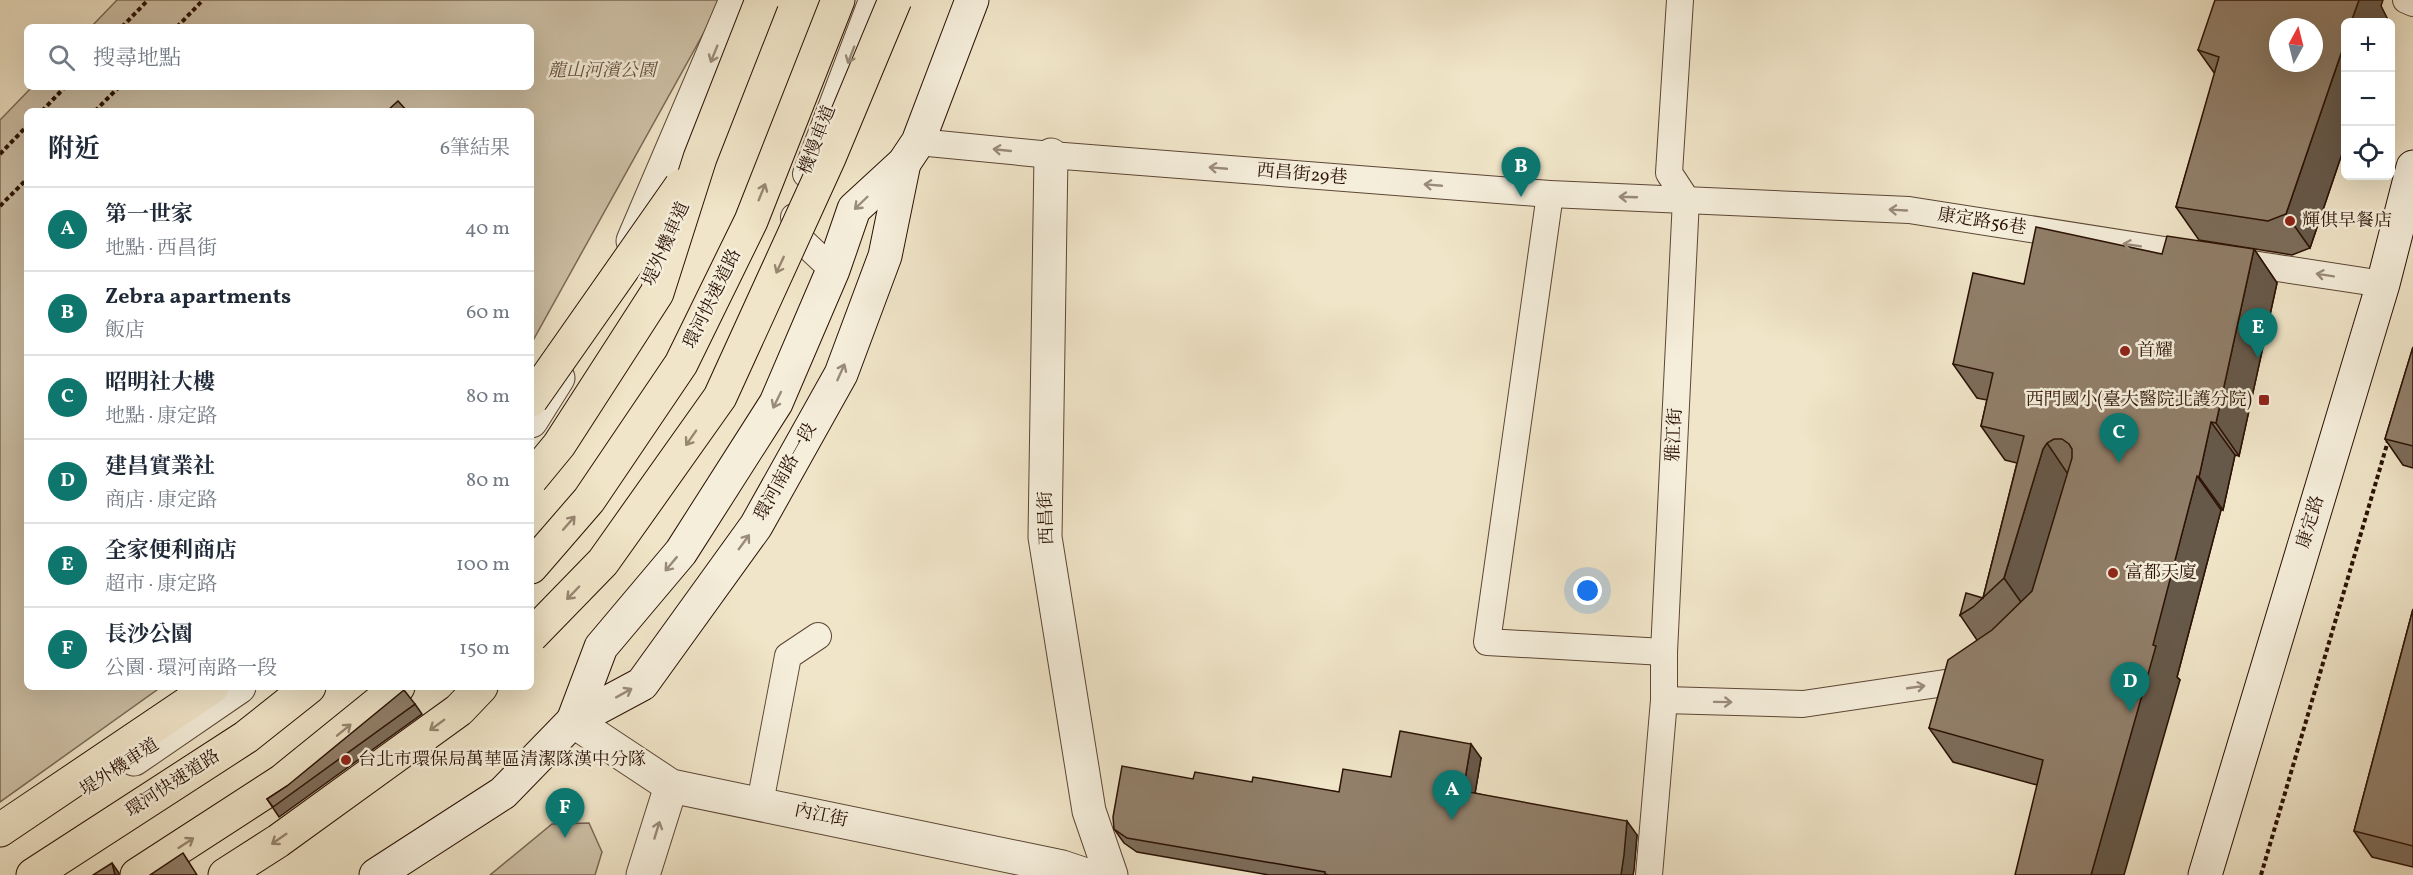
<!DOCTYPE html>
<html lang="zh-TW">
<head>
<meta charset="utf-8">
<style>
  body { margin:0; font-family:Vollkorn,"Noto Serif TC",serif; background:#f6f6f7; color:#1f2937 }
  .controls { position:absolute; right:18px; top:18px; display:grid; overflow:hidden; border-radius:9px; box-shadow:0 6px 24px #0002 }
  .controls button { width:54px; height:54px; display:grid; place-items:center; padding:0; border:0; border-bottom:2px solid #e0e1e3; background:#fff; color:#1f2937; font:30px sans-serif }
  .compass { position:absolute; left:2269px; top:18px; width:54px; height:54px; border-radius:50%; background:#fff; box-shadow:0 6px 24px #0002; rotate:7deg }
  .you { position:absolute; left:1588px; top:591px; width:21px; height:21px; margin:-15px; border:4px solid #fff; border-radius:50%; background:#1a73e8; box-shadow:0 0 0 9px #1a73e833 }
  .badge { display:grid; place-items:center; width:39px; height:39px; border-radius:50%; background:#0f766e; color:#fff; font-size:20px; font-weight:700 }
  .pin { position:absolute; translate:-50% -50px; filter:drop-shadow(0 2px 3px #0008) }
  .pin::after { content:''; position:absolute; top:32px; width:21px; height:18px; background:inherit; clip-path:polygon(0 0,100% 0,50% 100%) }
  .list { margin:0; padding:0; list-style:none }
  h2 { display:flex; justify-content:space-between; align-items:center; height:78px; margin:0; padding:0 24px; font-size:26px }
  h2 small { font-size:20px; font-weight:400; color:#747a83 }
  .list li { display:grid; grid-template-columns:39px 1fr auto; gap:18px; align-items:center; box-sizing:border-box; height:84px; padding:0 24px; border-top:2px solid #e0e1e3 }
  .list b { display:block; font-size:22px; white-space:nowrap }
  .list p { margin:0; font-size:20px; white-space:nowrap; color:#747a83 }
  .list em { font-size:20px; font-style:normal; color:#747a83 }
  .icon { flex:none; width:33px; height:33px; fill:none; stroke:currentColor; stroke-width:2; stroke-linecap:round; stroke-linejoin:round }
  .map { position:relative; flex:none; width:2413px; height:875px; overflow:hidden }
  .search { position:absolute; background:#fff; box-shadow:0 6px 24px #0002; left:24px; top:24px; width:510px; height:66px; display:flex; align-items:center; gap:15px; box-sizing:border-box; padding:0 21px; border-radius:9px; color:#747a83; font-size:22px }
  .panel { position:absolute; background:#fff; box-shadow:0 6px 24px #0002; left:24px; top:108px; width:510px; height:582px; border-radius:9px }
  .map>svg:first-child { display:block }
  .green { fill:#cec1a7; stroke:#7c6956; stroke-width:1.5 }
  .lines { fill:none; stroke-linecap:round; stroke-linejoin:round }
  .lane-casing { stroke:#5c4635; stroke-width:28 }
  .street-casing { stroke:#5c4635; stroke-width:35 }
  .secondary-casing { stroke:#2a1104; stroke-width:35 }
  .highway-casing { stroke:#2a1104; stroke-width:35 }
  .path { stroke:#2a1104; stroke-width:4; stroke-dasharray:4.5 3; stroke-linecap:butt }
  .lane { stroke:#f5eedb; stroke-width:26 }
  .street { stroke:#f5eedb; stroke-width:33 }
  .secondary { stroke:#f5eedb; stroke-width:33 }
  .highway { stroke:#f0e5c8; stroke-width:33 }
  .highway-bridge-casing { stroke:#2a1104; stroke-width:35; stroke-linecap:butt }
  .highway-bridge { stroke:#f0e5c8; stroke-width:33 }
  .wall { fill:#7d6d5b; stroke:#2a1104; stroke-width:1.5 }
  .shaded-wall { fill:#66594a; stroke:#2a1104; stroke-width:1.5 }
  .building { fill:#917f6a; stroke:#2a1104; stroke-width:1.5; fill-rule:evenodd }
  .oneway { stroke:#9a8b7a }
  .oneway2 { stroke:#978670 }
  .poi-dot { fill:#8f2418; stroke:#f5eedb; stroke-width:2 }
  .labels { text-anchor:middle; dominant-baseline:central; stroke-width:5; stroke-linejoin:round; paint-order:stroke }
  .park-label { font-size:18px; font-style:italic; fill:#634f3d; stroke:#f5eedb }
  .street-label { font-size:18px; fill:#2a1104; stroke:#f5eedb }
  .poi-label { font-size:18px; fill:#2a1104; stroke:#f5eedb; text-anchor:start }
</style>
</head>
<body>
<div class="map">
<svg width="2413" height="875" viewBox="0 0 2413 875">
  <rect width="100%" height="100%" fill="#f0e5c8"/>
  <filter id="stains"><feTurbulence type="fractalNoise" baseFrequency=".00333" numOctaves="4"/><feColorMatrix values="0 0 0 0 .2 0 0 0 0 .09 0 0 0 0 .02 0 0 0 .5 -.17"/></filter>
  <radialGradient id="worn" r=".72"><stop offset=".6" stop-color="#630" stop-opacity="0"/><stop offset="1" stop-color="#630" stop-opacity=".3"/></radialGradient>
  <g class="green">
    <polygon points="117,0 722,0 531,344 531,111 27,111 27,687 161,687 0,802 0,120 32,87 531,87 531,27 91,27"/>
    <polygon points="589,823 602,852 595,875 490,875 552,824"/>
  </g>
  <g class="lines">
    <g class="lane-casing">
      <g id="lane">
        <polyline points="2406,0 2413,3"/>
        <polyline points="918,142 1051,155 1550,194 1909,210 2196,255"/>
        <polyline points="806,174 872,0"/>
        <polyline points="1550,194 1487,642 1664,652"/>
        <polyline points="794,217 798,237 833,270"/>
        <polyline points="2232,261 2383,284"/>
        <polyline points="1664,700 1803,704 1965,680 1972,675"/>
        <polyline points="760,803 788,656 818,636"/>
        <polyline points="1649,875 1664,700 1664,652 1686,199 1669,173 1680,0"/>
      </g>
    </g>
    <g class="street-casing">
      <g id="street">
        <polyline points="1051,155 1045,537 1089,811 1111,875"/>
        <polyline points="633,241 736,0"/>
        <polyline points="531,421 558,378"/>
        <polyline points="573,721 671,786 1062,867 1086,875"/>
        <polyline points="134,759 239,687"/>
        <polyline points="643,875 671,786"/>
      </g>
    </g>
    <g class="secondary-casing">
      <g id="secondary">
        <polyline points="573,721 601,647 681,552 776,403 833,270 854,209 904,163 918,142 972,0"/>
        <polyline points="376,875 503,793 573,721 642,684 756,526 841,374 885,256 904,163"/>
        <polyline points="2205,875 2383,284 2413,167"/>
      </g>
    </g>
    <g class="highway-casing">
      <g id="highway">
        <polyline points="531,567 589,500 681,364 751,221 838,0"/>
        <polyline points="0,830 212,687"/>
        <polyline points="33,875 246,737 309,687"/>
        <polyline points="137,875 282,781 398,687"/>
        <polyline points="225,875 278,841 459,710 481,687"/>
      </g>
    </g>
    <g class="path">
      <polyline points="122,27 148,0"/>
      <polyline points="177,27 203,0"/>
      <polyline points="42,111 65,87"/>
      <polyline points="95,111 119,87"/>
      <polyline points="0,154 27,126"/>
      <polyline points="0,206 27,179"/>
      <polyline points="2261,875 2388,441"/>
    </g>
    <use href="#lane" class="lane"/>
    <use href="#street" class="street"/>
    <use href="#secondary" class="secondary"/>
    <use href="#highway" class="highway"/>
    <g class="highway-bridge-casing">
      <g id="highway-bridge">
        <polyline points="531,400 681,186"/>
        <polyline points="531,479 559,445 657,293 700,158 762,0"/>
        <polyline points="531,636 603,562 720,397 829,158 895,0"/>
      </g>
    </g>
    <use href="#highway-bridge" class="highway-bridge"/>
  </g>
  <g class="wall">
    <polygon points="2381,6 2387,18 2386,22 2346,22 2346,142 2310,248 2292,255 2199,240 2176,207 2215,74 2198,50"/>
    <polygon points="2254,249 2277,283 2239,456 2235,455 2223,510 2221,510 2177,677 2180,680 2037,785 1953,762 1929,728 1977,640 1960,615 1983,598 2017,463 2005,460 1981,426 1987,400 1977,398 1953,364 2024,284 2162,254"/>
    <polygon points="2413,347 2413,468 2403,465 2385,439"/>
    <polygon points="2413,609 2413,867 2372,857 2354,831"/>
    <polygon points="415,704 422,714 279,817 267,799"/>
    <polygon points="1481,758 1475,793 1637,835 1633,875 1269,875 1137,852 1124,843 1114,829 1193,779 1252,782 1339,792 1391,777"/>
  </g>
  <g class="shaded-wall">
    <polygon points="2359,0 2383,0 2381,6 2387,18 2386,22 2351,22"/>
    <polygon points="2346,39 2346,142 2310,248 2286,214"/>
    <polygon points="2254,249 2277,283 2239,456 2216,423"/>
    <polygon points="2211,422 2235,455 2223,510 2199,477"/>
    <polygon points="2047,443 2070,477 2028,612 2004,578 2043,449"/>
    <polygon points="2197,476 2221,510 2177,677 2180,680 2124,875 2091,875"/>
    <polygon points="1471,744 1481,758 1473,805 1463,791"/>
    <polygon points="1627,821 1637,835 1634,870 1633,875 1621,875"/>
    <polygon points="112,863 119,873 119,875 115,875"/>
  </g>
  <g class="building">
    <path d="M2215 0H2359L2351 22H2346V39L2286 214 2268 221 2176 207 2219 57 2198 50ZM2278 27H2314V63H2278Z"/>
    <polygon points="398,101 407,111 387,111"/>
    <polygon points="2036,227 2162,254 2167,236 2254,249 2216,423 2211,422 2199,477 2197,476 2153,645 2156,646 2091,875 2015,875 2043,760 1929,728 1948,660 1992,630 2032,591 2072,458 2072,449 2069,444 2062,439 2054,439 2047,443 2043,449 2004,578 1973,607 1960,615 1966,593 1983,598 2024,436 1981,426 1993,373 1953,364 1973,273 2024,284"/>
    <polygon points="2413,347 2413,446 2385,439"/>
    <polygon points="2413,609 2413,846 2354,831"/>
    <polygon points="404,690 415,704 273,807 267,799 287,786"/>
    <polygon points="1400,731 1471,744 1463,791 1627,821 1624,855 1621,875 1329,875 1325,874 1325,872 1127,838 1114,829 1113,817 1122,766 1193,779 1195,772 1252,782 1253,777 1339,792 1343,769 1391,777"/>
    <polygon points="183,853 197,875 150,875"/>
    <polygon points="112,863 115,875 93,875"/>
  </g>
  <defs><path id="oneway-shaft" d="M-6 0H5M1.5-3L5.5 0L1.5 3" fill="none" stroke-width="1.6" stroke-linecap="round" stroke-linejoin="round" transform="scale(1.5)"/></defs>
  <g class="oneway">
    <use href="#oneway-shaft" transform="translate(714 54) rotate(112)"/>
    <use href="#oneway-shaft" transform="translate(851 55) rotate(111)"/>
    <use href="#oneway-shaft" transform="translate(1002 150) rotate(-174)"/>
    <use href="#oneway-shaft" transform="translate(1218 168) rotate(-175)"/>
    <use href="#oneway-shaft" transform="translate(1433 185) rotate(-175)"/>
    <use href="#oneway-shaft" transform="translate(1628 197) rotate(-178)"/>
    <use href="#oneway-shaft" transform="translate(861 203) rotate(136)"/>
    <use href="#oneway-shaft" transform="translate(1898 210) rotate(-177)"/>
    <use href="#oneway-shaft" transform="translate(2132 245) rotate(-171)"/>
    <use href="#oneway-shaft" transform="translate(2325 275) rotate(-171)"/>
    <use href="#oneway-shaft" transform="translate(841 372) rotate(-66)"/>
    <use href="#oneway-shaft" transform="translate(777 400) rotate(116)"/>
    <use href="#oneway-shaft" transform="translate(744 542) rotate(-54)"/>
    <use href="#oneway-shaft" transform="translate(671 564) rotate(130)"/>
    <use href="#oneway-shaft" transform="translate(1916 687) rotate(-8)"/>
    <use href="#oneway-shaft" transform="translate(624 693) rotate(-29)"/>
    <use href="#oneway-shaft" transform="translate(1723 702) rotate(1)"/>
    <use href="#oneway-shaft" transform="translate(657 830) rotate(-73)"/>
  </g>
  <g class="oneway2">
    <use href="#oneway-shaft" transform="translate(762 192) rotate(-68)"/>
    <use href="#oneway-shaft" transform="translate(780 265) rotate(115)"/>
    <use href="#oneway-shaft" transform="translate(691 438) rotate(125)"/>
    <use href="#oneway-shaft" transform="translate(569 523) rotate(-49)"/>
    <use href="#oneway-shaft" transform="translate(573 593) rotate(134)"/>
    <use href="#oneway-shaft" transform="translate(437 725) rotate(144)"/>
    <use href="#oneway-shaft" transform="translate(344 730) rotate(-39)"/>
    <use href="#oneway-shaft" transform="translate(279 839) rotate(145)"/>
    <use href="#oneway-shaft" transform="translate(186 843) rotate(-33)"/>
  </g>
  <g class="poi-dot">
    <circle cx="2290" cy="221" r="6"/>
    <circle cx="2125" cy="351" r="6"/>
    <rect x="2258" y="394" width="12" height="12" rx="3"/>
    <circle cx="2113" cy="573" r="6"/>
    <circle cx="346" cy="760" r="6"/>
  </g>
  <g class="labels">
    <g class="park-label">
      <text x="602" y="71">龍山河濱公園</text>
    </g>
    <g class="street-label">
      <text transform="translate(818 140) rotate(-69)">機慢車道</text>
      <text transform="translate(1302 175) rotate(5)">西昌街29巷</text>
      <text transform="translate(1982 222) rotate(9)">康定路56巷</text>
      <text transform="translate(667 244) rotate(-66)">堤外機車道</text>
      <text transform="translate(713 299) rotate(-64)">環河快速道路</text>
      <text transform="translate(1675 435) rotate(-87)">雅江街</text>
      <text transform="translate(786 472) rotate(-61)">環河南路一段</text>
      <text transform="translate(1047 518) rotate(-92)">西昌街</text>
      <text transform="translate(2311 522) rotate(-73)">康定路</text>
      <text transform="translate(120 768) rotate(-33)">堤外機車道</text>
      <text transform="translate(173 784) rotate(-33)">環河快速道路</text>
      <text transform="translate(821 816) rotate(12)">內江街</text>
    </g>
    <g class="poi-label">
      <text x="2302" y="221">輝倛早餐店</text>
      <text x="2137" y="351">首耀</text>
      <text x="2252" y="400" text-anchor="end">西門國小(臺大醫院北護分院)</text>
      <text x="2125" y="573">富都天廈</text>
      <text x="358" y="760">台北市環保局萬華區清潔隊漢中分隊</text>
    </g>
  </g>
  <rect width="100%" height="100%" filter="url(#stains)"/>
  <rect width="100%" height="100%" fill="url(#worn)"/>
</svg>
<div class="controls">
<button>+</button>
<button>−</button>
<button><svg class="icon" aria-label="locate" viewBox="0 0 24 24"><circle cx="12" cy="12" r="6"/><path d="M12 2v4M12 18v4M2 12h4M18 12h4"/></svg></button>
</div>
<svg class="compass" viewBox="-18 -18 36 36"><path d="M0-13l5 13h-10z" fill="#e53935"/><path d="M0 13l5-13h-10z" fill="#747a83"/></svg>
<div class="you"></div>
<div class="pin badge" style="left:1452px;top:820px">A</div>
<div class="pin badge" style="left:1521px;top:197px">B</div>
<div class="pin badge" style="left:2119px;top:463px">C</div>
<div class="pin badge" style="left:2130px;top:712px">D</div>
<div class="pin badge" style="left:2258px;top:358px">E</div>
<div class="pin badge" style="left:565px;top:838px">F</div>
<div class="search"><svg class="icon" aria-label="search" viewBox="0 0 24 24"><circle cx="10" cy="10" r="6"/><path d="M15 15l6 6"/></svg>搜尋地點</div>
<section class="panel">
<h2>附近<small>6筆結果</small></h2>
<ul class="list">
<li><span class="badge">A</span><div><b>第一世家</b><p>地點 · 西昌街</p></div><em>40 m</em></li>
<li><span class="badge">B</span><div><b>Zebra apartments</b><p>飯店</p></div><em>60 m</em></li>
<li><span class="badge">C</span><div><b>昭明社大樓</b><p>地點 · 康定路</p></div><em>80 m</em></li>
<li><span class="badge">D</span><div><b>建昌實業社</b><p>商店 · 康定路</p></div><em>80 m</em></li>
<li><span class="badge">E</span><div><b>全家便利商店</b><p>超市 · 康定路</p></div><em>100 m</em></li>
<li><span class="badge">F</span><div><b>長沙公園</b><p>公園 · 環河南路一段</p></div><em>150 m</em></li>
</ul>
</section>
</div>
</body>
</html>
